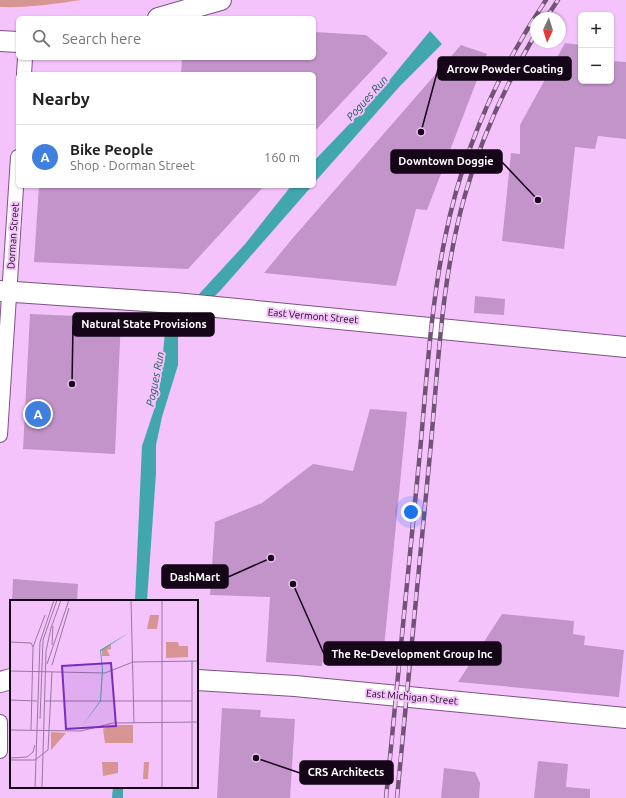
<!DOCTYPE html>
<html lang="en">
<head>
<meta charset="utf-8">
<style>
  body { margin:0; font-family:Ubuntu,sans-serif; background:#f2f2f2; color:#222 }
  .controls { position:absolute; right:12px; top:12px; display:grid; overflow:hidden; border-radius:6px; box-shadow:0 1px 3px #0004 }
  .controls button { width:36px; height:36px; display:grid; place-items:center; padding:0; border:0; border-bottom:1px solid #e0e0e0; background:#fff; color:#222; font:20px sans-serif }
  .compass { position:absolute; left:530px; top:12px; width:36px; height:36px; border-radius:50%; background:#fff; box-shadow:0 1px 3px #0004; rotate:184deg }
  .you { position:absolute; left:411px; top:512px; width:14px; height:14px; margin:-10px; border:3px solid #fff; border-radius:50%; background:#1a73e8; box-shadow:0 0 0 6px #1a73e833 }
  .badge { display:grid; place-items:center; width:26px; height:26px; border-radius:50%; background:#2b7b25; color:#fff; font-size:13px; font-weight:700 }
  .pin { position:absolute; translate:-50% -50%; border:2px solid #fff; box-shadow:0 1px 4px #0006 }
  .list { margin:0; padding:0; list-style:none }
  h2 { display:flex; justify-content:space-between; align-items:center; height:52px; margin:0; padding:0 16px; font-size:17px }
  h2 small { font-size:13px; font-weight:400; color:#767676 }
  .list li { display:grid; grid-template-columns:26px 1fr auto; gap:12px; align-items:center; box-sizing:border-box; height:64px; padding:0 16px; border-top:1px solid #e0e0e0 }
  .list b { display:block; font-size:15px; white-space:nowrap }
  .list p { margin:0; font-size:13px; white-space:nowrap; color:#767676 }
  .list em { font-size:13px; font-style:normal; color:#767676 }
  .icon { flex:none; width:22px; height:22px; fill:none; stroke:currentColor; stroke-width:2; stroke-linecap:round; stroke-linejoin:round }
  .map { position:relative; flex:none; width:626px; height:798px; overflow:hidden }
  .search { position:absolute; background:#fff; box-shadow:0 1px 3px #0004; left:16px; top:16px; width:300px; height:44px; display:flex; align-items:center; gap:10px; box-sizing:border-box; padding:0 14px; border-radius:6px; color:#767676; font-size:15px }
  .panel { position:absolute; background:#fff; box-shadow:0 1px 3px #0004; left:16px; top:72px; width:300px; height:116px; border-radius:6px }
  .map>svg:first-child { display:block }
  .green { fill:#d69593 }
  .water { fill:#42a6ae }
  .building { fill:#c394ca }
  .lines { fill:none; stroke-linecap:round; stroke-linejoin:round }
  .street-casing { stroke:#7d5283; stroke-width:16 }
  .secondary-casing { stroke:#7d5283; stroke-width:22 }
  .street { stroke:#fff; stroke-width:14 }
  .secondary { stroke:#fff; stroke-width:20 }
  .rail-casing { stroke:#715475; stroke-width:4.5 }
  .rail { stroke:#f4c3fb; stroke-width:3; stroke-dasharray:9; stroke-linecap:butt }
  .labels { text-anchor:middle; dominant-baseline:central; stroke-width:4; stroke-linejoin:round; paint-order:stroke }
  .street-label { font-size:10px; fill:#140517; stroke:#f4c3fb }
  .water-label { font-size:11px; font-style:italic; fill:#20585c; stroke:#f4c3fb }
  .inset-road { fill:none; stroke:#9a77a0; stroke-width:1 }
  .view { fill:#7b2cbf; fill-opacity:0.15; stroke:#7b2cbf; stroke-width:2 }
  .inset-edge { fill:none; stroke:#140517; stroke-width:2 }
  .leader { fill:none; stroke:#140517; stroke-width:1.5 }
  .callout-dot { fill:#140517; stroke:#f4c3fb; stroke-width:1.5 }
  .callout { fill:#140517; stroke:#140517; stroke-width:1.5 }
  .callout-label { font-size:11px; text-anchor:middle; font-weight:bold; fill:#fff }
</style>
</head>
<body>
<div class="map">
<svg width="626" height="798" viewBox="0 0 626 798">
  <rect width="100%" height="100%" fill="#f4c3fb"/>
  <path class="green" d="M0 0H81C54 4 28 8 0 7Z"/>
  <g class="water">
    <polygon points="430,31 442,44 400,86 314,183 314,161 378,94"/>
    <polygon points="291,186 312,186 220,291 178,331 178,365 162,417 156,445 156,473 147,601 135,601 142,446 155,407 161,377 165,331 246,243"/>
    <polygon points="113,787 123,787 123,798 112,798"/>
  </g>
  <g class="building">
    <polygon points="314,32 366,35 388,53 314,132 314,74 181,74 182,58 314,58"/>
    <polygon points="565,43 581,45 581,81 611,81 611,61 626,62 626,139 598,136 595,149 575,147 564,249 502,241 511,153 520,154 520,125"/>
    <polygon points="461,45 487,54 427,210 416,209 396,286 264,273 292,239"/>
    <polygon points="39,186 264,186 188,269 34,262"/>
    <polygon points="475,296 505,299 504,315 474,313"/>
    <polygon points="30,314 121,318 115,454 23,449"/>
    <polygon points="370,409 407,412 383,658 323,652 322,666 266,662 270,597 210,595 215,522 262,503 313,464 353,471"/>
    <polygon points="13,579 78,584 77,601 12,601"/>
    <polygon points="502,614 574,621 573,634 585,636 584,645 624,650 619,697 458,682"/>
    <polygon points="222,708 261,710 260,717 295,719 290,798 217,798"/>
    <polygon points="538,761 568,764 566,787 590,789 590,798 534,798"/>
    <polygon points="444,768 475,772 480,783 479,798 441,798"/>
  </g>
  <g class="lines">
    <g class="street-casing">
      <g id="street">
        <polyline points="24,74 25,58"/>
        <polyline points="0,435 18,157"/>
        <polyline points="0,722 0,751"/>
      </g>
    </g>
    <g class="secondary-casing">
      <g id="secondary">
        <polyline points="158,18 221,0"/>
        <polyline points="0,41 18,42"/>
        <polyline points="0,291 175,303 626,347"/>
        <polyline points="197,680 295,686 626,718"/>
        <polyline points="0,682 11,679"/>
      </g>
    </g>
    <use href="#street" class="street"/>
    <use href="#secondary" class="secondary"/>
    <g class="rail-casing">
      <g id="rail">
        <polyline points="546,18 558,0"/>
        <path d="M386 798C397 690 407 581 418 472 426 395 429 315 445 238 462 152 497 73 546 0"/>
        <path d="M397 798C407 687 418 576 429 464 438 375 440 282 465 195 481 138 506 84 536 33"/>
      </g>
    </g>
    <use href="#rail" class="rail"/>
  </g>
  <g class="labels">
    <g class="street-label">
      <text transform="translate(13 236) rotate(-86)">Dorman Street</text>
      <text transform="translate(313 316) rotate(5)">East Vermont Street</text>
      <text transform="translate(412 697) rotate(5)">East Michigan Street</text>
    </g>
    <g class="water-label">
      <text transform="translate(367 98) rotate(-48)">Pogues Run</text>
      <text transform="translate(155 379) rotate(-79)">Pogues Run</text>
    </g>
  </g>
  <g transform="translate(10 600)">
    <rect width="188" height="188" fill="#f4c3fb"/>
    <path d="M140 15H149L147 29H137ZM156 42H168L169 46H178V57L156 58ZM101 44V49L97 50 100 56H92V49ZM102 125H123V143H95L93 129ZM41 132 56 133 41 150ZM92 162H108V188V173L93 176ZM134 162H139L138 179H133Z" fill="#d69593"/>
    <path d="M120 32 91 51 93 70 91 101 72 126 90 101 92 69 90 50Z" fill="#42a6ae"/>
    <path class="inset-road" d="M121 0 124 123M152 0V188M0 42 21 43 23 47 21 130M42 45 43 26M23 47 35 15M182 61V188M37 64 59 0M42 65 59 8M0 71 95 73 123 62 188 61M0 100 27 101M35 101H182M30 119 33 40 47 0M0 130 71 131 103 123 188 122M0 158 17 157 23 152 25 145M0 160H25L38 150 42 72M25 188 30 42 44 0M32 188 36 51 41 28 51 0"/>
    <path class="view" d="M101 63 106 126 56 129 52 66Z"/>
    <rect width="188" height="188" class="inset-edge"/>
  </g>
  <path class="leader" d="M421 132L438 69M538 200L502 162M72 384L73 325M271 558L228 577M293 584L324 654M256 758L300 773"/>
  <g class="callout-dot">
    <circle cx="421" cy="132" r="4"/>
    <circle cx="538" cy="200" r="4"/>
    <circle cx="72" cy="384" r="4"/>
    <circle cx="271" cy="558" r="4"/>
    <circle cx="293" cy="584" r="4"/>
    <circle cx="256" cy="758" r="4"/>
  </g>
  <g class="callout">
    <rect x="438" y="57" width="133" height="23" rx="4"/>
    <rect x="391" y="150" width="111" height="23" rx="4"/>
    <rect x="73" y="313" width="141" height="23" rx="4"/>
    <rect x="162" y="565" width="66" height="23" rx="4"/>
    <rect x="324" y="642" width="177" height="23" rx="4"/>
    <rect x="300" y="761" width="93" height="23" rx="4"/>
  </g>
  <g class="callout-label">
    <text x="505" y="73">Arrow Powder Coating</text>
    <text x="446" y="165">Downtown Doggie</text>
    <text x="144" y="328">Natural State Provisions</text>
    <text x="195" y="581">DashMart</text>
    <text x="412" y="658">The Re-Development Group Inc</text>
    <text x="346" y="776">CRS Architects</text>
  </g>
</svg>
<div class="controls">
<button>+</button>
<button>−</button>
</div>
<svg class="compass" viewBox="-18 -18 36 36"><path d="M0-13l5 13h-10z" fill="#e53935"/><path d="M0 13l5-13h-10z" fill="#767676"/></svg>
<div class="you"></div>
<div class="pin badge" style="left:38px;top:414px;background:#3f7fe0">A</div>
<div class="search"><svg class="icon" aria-label="search" viewBox="0 0 24 24"><circle cx="10" cy="10" r="6"/><path d="M15 15l6 6"/></svg>Search here</div>
<section class="panel">
<h2>Nearby<small></small></h2>
<ul class="list">
<li><span class="badge" style="background:#3f7fe0">A</span><div><b>Bike People</b><p>Shop · Dorman Street</p></div><em>160 m</em></li>
</ul>
</section>
</div>
</body>
</html>
